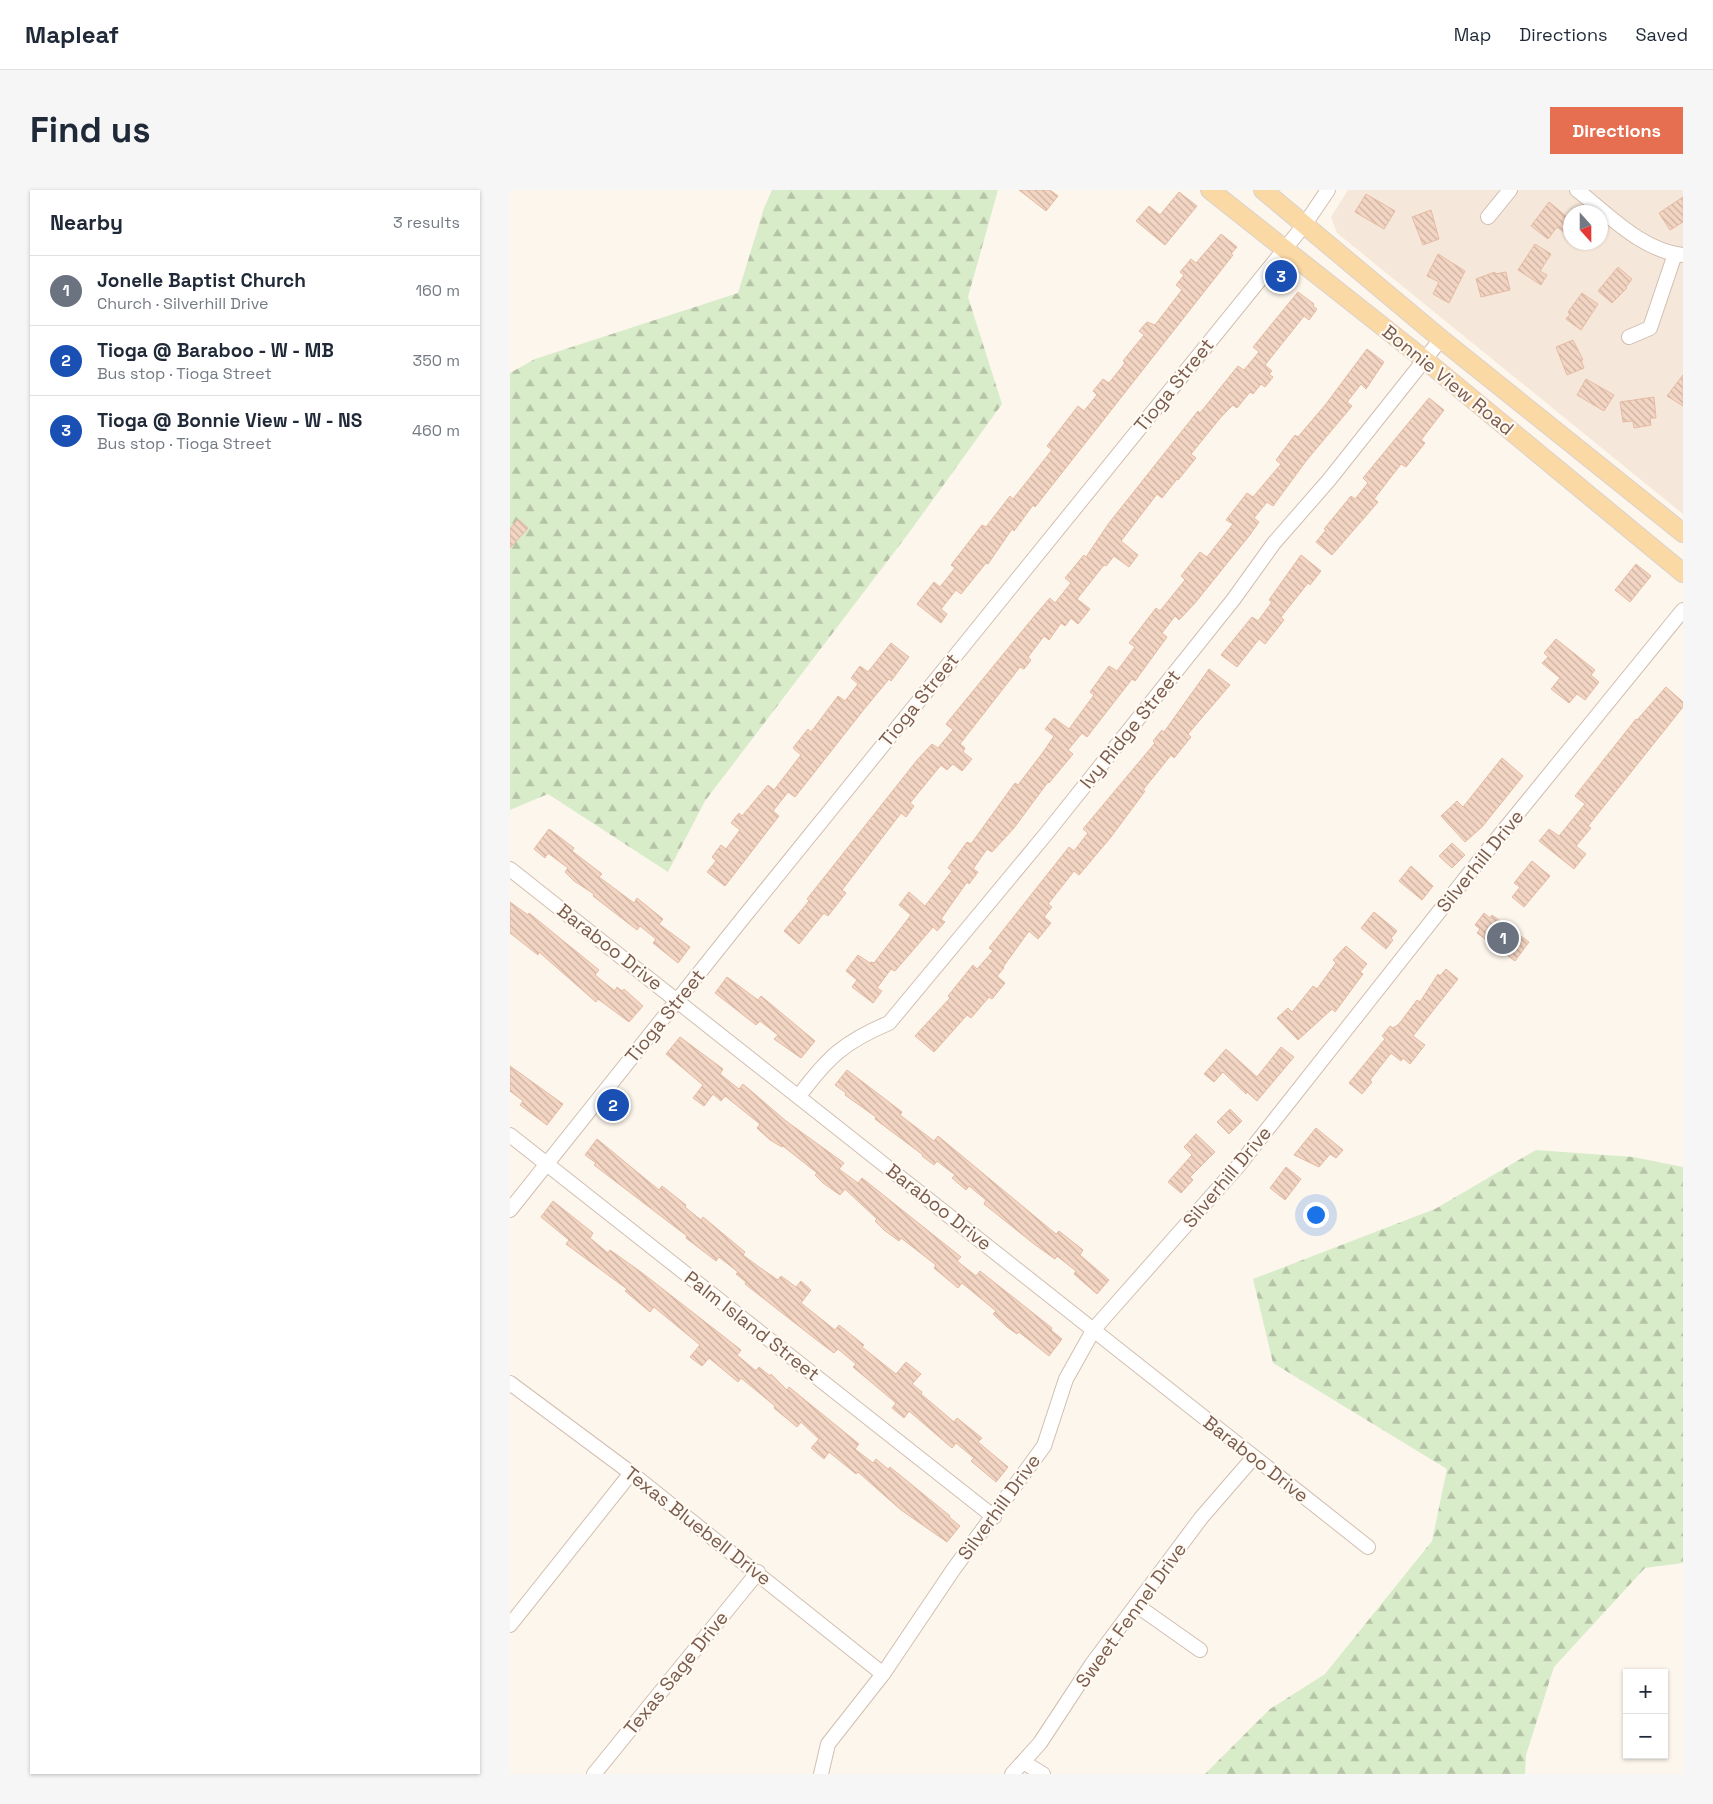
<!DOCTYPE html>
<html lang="en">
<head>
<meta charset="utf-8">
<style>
  body { margin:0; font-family:"Space Grotesk",sans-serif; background:#f6f6f7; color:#1f2937 }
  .controls { position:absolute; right:15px; bottom:15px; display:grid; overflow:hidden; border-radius:0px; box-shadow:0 1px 4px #0004 }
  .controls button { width:45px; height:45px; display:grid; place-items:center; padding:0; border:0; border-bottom:1px solid #e0e1e3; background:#fff; color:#1f2937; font:25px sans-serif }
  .compass { position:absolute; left:1053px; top:15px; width:45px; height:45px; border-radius:50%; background:#fff; box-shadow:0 1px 4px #0004; rotate:159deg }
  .you { position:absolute; left:805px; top:1024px; width:18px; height:18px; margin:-12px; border:4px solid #fff; border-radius:50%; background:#1a73e8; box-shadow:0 0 0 8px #1a73e833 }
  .badge { display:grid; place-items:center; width:32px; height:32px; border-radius:50%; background:#e76f51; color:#fff; font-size:16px; font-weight:700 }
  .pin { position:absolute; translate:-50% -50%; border:2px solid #fff; box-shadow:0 1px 5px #0006 }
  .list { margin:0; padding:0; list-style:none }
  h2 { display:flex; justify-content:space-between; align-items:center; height:65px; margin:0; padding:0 20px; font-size:21px }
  h2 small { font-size:16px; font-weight:400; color:#747a83 }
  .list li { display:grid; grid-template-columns:32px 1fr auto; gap:15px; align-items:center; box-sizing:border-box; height:70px; padding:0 20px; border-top:1px solid #e0e1e3 }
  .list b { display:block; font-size:19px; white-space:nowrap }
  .list p { margin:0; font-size:16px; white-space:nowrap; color:#747a83 }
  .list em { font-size:16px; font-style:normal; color:#747a83 }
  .map { position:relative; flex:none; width:1173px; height:1584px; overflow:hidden; border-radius:0px }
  header { display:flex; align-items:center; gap:30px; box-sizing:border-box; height:70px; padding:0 25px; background:#fff; border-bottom:1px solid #e0e1e3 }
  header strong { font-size:24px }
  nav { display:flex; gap:28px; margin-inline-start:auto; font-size:18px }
  .intro { display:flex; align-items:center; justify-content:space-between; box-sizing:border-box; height:120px; padding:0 30px }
  h1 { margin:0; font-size:35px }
  .button { padding:12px 22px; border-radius:0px; background:#e76f51; color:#fff; font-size:18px; font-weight:700 }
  main { display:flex; gap:30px; padding:0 30px }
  aside { flex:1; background:#fff; border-radius:0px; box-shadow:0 1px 4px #0004 }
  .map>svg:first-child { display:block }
  .residential { fill:#f5e8da; fill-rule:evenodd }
  .forest { fill:url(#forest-firs) }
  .building { fill:url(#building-back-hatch); stroke:#e6bba3 }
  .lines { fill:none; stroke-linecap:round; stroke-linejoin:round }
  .minor-casing { stroke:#d1beb0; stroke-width:16 }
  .major-casing { stroke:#dad1cd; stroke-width:20 }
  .minor { stroke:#fff; stroke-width:14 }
  .major { stroke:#fbd9a5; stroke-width:18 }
  .labels { text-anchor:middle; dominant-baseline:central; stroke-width:4.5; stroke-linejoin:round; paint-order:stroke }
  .street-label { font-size:19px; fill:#7a5c4d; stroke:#fffaf3 }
</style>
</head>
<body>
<header>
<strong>Mapleaf</strong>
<nav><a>Map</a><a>Directions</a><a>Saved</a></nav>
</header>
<div class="intro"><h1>Find us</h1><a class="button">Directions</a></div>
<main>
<aside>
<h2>Nearby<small>3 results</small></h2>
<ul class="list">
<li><span class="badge" style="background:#6b7280">1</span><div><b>Jonelle Baptist Church</b><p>Church · Silverhill Drive</p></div><em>160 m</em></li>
<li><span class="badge" style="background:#1a4fb4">2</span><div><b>Tioga @ Baraboo - W - MB</b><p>Bus stop · Tioga Street</p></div><em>350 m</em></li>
<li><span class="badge" style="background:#1a4fb4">3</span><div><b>Tioga @ Bonnie View - W - NS</b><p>Bus stop · Tioga Street</p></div><em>460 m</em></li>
</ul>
</aside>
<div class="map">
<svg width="1173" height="1584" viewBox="0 0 1173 1584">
  <defs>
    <pattern id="forest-firs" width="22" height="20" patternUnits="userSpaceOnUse" patternTransform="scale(1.25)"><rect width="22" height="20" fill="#d8ecc9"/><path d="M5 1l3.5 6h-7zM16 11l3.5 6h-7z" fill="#b4c2a5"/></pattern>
    <pattern id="building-back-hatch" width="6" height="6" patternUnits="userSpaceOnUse" patternTransform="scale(1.25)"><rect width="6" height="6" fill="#f3d5c3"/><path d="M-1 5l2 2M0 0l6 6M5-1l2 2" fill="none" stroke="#cab0a1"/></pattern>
  </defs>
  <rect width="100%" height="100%" fill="#fdf6ec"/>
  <path class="residential" d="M838 0H1173V324L827 43 821 27ZM1060 22H1090V52H1060Z"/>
  <g class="forest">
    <polygon points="262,0 488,0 458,107 492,214 401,340 195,611 158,682 38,604 0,620 0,183 25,169 228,103 254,18"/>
    <polygon points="1026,960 1123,967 1173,977 1173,1373 1135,1378 1044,1477 1016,1565 1015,1584 695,1584 760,1519 815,1484 922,1351 937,1279 763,1173 743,1089 925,1019"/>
  </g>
  <g class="building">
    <polygon points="509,0 540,0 548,6 536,21"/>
    <polygon points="669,2 687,16 655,55 626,31 639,16 650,25"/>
    <polygon points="856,4 885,21 874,39 845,22"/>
    <polygon points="1173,7 1173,32 1160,40 1149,23"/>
    <polygon points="1039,12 1056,26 1054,28 1060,33 1060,37 1055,43 1047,37 1038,49 1021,36"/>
    <polygon points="921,20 929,49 913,55 902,27"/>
    <polygon points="711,44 727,57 721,64 723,65 525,317 523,315 504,341 502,339 478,374 476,373 451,404 446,400 431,419 437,424 431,433 407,414 424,392 430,397 445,378 441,375 472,335 476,337 500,306 503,309 542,260 537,256 568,216 574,221 587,205 583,201 593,189 599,193 615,173 613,171 634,145 629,141 637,132 645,135 672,100 666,95 674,85 670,82 681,69 686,73"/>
    <polygon points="1025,54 1041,64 1030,81 1037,85 1031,95 1008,80"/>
    <polygon points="928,64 955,81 939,113 923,104 929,92 917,86"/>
    <polygon points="1108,77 1122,89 1116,97 1117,98 1102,113 1088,101"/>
    <polygon points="985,82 985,84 996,82 1000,100 971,107 966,89"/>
    <polygon points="788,102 804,114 803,116 807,119 799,130 794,126 755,175 762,181 759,184 763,187 755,197 751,194 743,204 740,202 727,218 723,215 711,227 681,264 686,268 668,290 667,289 652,308 647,304 611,351 628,365 619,377 604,366 596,376 594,375 567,409 580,419 568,434 561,428 555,436 551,433 539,450 534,446 518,467 521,470 514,479 510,477 450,554 455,558 453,562 462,569 452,581 443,574 437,580 431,575 400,613 404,616 396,627 391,623 332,700 336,703 318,726 314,723 289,754 274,741 299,711 297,709 408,569 422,554 428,558 443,540 436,534 527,423 540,408 545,413 561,393 555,388 574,365 576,367 599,333 688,221 690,223 728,176 734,180 749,162 743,157"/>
    <polygon points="1072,103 1088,114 1071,140 1056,129 1060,124 1058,122"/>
    <polygon points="1063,150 1073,170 1071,170 1074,178 1057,185 1046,157"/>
    <polygon points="857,159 874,172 856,199 851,194 837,212 842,216 796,271 763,316 757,312 744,328 749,332 739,346 685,413 669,430 665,426 652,443 657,447 625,491 622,489 577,547 572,543 558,560 563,564 539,593 538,592 504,638 482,662 477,659 463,679 468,682 459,694 457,692 431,729 435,732 427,741 423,737 385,781 381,779 367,798 372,801 363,813 342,797 347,790 336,781 348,765 360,773 361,772 364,773 401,725 389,715 399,702 415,716 442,681 438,678 457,652 461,654 505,593 508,595 534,561 544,546 535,539 544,528 559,539 584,505 580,502 599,476 607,481 625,457 619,453 646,418 650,421 675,390 671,386 690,362 697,367 723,334 716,330 737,303 743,307 771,274 766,270 785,245 788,247 816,214"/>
    <polygon points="1173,185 1173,216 1157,206"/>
    <polygon points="1076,189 1104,205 1094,221 1067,205"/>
    <polygon points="1144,207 1146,228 1140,228 1141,235 1124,238 1123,231 1113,232 1110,212"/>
    <polygon points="919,208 934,220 911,250 915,253 896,277 891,274 864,309 868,312 822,365 806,352 816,340 814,339 841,306 845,309 858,293 853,288"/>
    <polygon points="8,329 18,338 0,358 0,339"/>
    <polygon points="791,365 811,381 800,395 798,393 771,427 774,430 755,454 749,449 727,477 711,465 742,427 748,431 762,412 759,410"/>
    <polygon points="1126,374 1141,386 1120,412 1105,400"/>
    <polygon points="1046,449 1085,480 1081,485 1089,492 1075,510 1067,504 1059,513 1041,499 1050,488 1032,473 1038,467 1034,463"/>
    <polygon points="381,453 399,467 381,491 379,489 355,518 285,607 278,602 263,621 269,626 215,696 197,682 206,671 202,667 211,655 216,659 230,640 221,633 229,623 232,626 258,595 264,600 291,565 283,558 298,539 301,542 328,506 335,511 348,494 341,488 350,476 358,482"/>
    <polygon points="699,479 720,495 678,544 681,547 664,568 661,565 633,600 635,601 601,647 569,685 564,681 538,714 542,717 534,727 541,733 528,749 519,741 493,777 494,778 487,786 495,793 482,809 479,807 461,828 457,825 424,862 405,846 440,808 438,806 463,775 467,779 483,761 479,758 559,657 564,661 578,643 573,639 645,553 643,551 652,540 654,542"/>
    <polygon points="1156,497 1173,512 1173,517 1078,636 1081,638 1066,656 1076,664 1064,679 1029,651 1039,639 1049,646 1075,614 1065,606 1126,529 1127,530"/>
    <polygon points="992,568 1013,586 972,637 955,652 931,626 947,611 953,617"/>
    <polygon points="39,639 64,658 62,661 92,684 89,687 124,713 127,708 153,729 149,734 180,757 168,773 143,753 146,749 130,736 127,740 83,706 84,704 64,691 55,682 58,678 38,663 35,668 24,659"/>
    <polygon points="942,653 955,665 942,678 929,666"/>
    <polygon points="1022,671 1040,686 1014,717 1002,707 1010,697 1004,693"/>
    <polygon points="901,676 923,696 912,710 889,691"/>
    <polygon points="0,712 18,725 19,723 89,780 85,785 105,801 107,797 112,801 114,799 133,816 119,832 88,809 86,812 29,762 28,765 0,743"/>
    <polygon points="864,722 887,741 881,748 883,750 876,759 851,738"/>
    <polygon points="974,723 980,728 982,725 1019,752 1005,771 967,743 970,739 965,735"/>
    <polygon points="836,756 857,774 850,782 853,784 825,822 822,819 788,850 767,828 778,818 782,822 803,796 807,799 826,773 823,770"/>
    <polygon points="936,779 948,789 903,846 915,855 900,874 893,868 891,871 881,863 860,890 862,892 852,904 839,893 875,849 872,846 880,836 883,838 889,834 907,810 910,812 928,784 930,786"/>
    <polygon points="217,787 248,810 251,806 305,851 291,868 264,849 268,845 250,831 246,835 205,803"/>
    <polygon points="170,847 213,879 210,884 229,899 233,894 276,931 334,973 329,979 348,993 352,988 451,1067 447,1071 466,1086 470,1081 542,1138 541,1140 552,1149 539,1166 509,1142 507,1144 497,1137 483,1124 486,1121 452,1093 448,1098 424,1078 426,1075 391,1048 389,1051 374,1040 365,1031 367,1029 335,999 330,1005 313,993 305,985 307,983 273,956 272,957 260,950 247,938 250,934 215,906 211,911 203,904 194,916 183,908 193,895 156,864"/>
    <polygon points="771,857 784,867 747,911 737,902 736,904 713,882 704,892 694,884 716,859 747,887"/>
    <polygon points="0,876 53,914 37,935 10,915 13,911 0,901"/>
    <polygon points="337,880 392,922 390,925 424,951 428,946 546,1044 549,1041 573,1060 570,1065 599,1090 587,1104 564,1084 566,1081 547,1066 545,1069 524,1054 474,1014 476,1010 459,996 456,1000 442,988 445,985 427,971 424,975 412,966 413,965 365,929 366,927 335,905 336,903 325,895"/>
    <polygon points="720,919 732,931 719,944 707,932"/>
    <polygon points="806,938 833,960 826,968 820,964 809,977 784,965"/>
    <polygon points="686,944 705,962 680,987 683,990 671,1003 658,992 682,965 674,957"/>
    <polygon points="87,949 149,1000 152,996 176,1015 175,1017 191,1030 193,1027 235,1062 233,1065 249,1077 268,1090 271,1086 286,1097 291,1091 301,1100 291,1113 325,1140 329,1135 354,1155 352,1157 386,1184 396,1172 411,1184 402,1194 412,1202 411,1204 444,1232 447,1228 472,1248 468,1252 498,1277 486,1292 461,1271 464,1268 446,1253 442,1258 399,1221 394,1228 382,1218 386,1213 343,1177 346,1174 328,1159 324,1163 308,1151 235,1094 236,1092 226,1084 228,1082 209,1067 206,1071 176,1048 177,1046 84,975 86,973 75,965"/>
    <polygon points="776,977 791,989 775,1010 760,998"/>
    <polygon points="43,1011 83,1043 80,1048 98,1063 100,1060 131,1082 231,1160 227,1165 246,1181 249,1177 260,1186 261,1184 277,1200 279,1197 349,1254 345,1259 363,1273 366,1269 378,1279 380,1277 440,1326 439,1327 450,1336 437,1352 391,1320 348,1282 346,1284 319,1262 314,1269 301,1258 309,1249 291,1232 287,1237 264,1218 265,1216 231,1188 228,1192 199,1168 192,1176 180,1167 190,1155 144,1117 140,1122 115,1101 117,1099 56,1054 59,1050 31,1027"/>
  </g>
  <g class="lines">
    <g class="minor-casing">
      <g id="minor">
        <path d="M1067 0C1098 24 1132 61 1173 65"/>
        <polyline points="978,27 1000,0"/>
        <polyline points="1119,147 1140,138 1165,64"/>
        <polyline points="0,679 858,1357"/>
        <path d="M289 906C318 867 334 852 379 833L536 644 723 410 764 353 819 290 931 149"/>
        <polyline points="0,945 484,1327"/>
        <polyline points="0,1020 233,728 795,34 818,0"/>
        <polyline points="0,1193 121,1283 373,1484"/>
        <polyline points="626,1415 690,1460"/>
        <polyline points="0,1435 121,1283"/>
        <polyline points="513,1572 533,1584"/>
        <polyline points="84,1584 248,1382"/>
        <polyline points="311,1584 318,1554 373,1484 443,1380 534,1256 556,1189 584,1139 729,975 977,661 1173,420"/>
        <polyline points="502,1584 530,1553 582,1474 691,1328 743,1268"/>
      </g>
    </g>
    <g class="major-casing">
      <g id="major">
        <polyline points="700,0 915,170 1173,383"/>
        <polyline points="753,0 931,149 1173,343"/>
      </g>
    </g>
    <use href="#minor" class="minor"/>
    <use href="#major" class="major"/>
  </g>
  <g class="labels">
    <g class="street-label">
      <text transform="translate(938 190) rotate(39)">Bonnie View Road</text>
      <text transform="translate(664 195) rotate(-51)">Tioga Street</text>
      <text transform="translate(409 510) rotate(-51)">Tioga Street</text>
      <text transform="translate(620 539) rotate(-51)">Ivy Ridge Street</text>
      <text transform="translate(970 671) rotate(-51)">Silverhill Drive</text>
      <text transform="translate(100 757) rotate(38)">Baraboo Drive</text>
      <text transform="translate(155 826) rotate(-51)">Tioga Street</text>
      <text transform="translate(717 987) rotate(-50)">Silverhill Drive</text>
      <text transform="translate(429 1017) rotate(38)">Baraboo Drive</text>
      <text transform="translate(242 1136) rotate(38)">Palm Island Street</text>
      <text transform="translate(746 1269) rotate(38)">Baraboo Drive</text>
      <text transform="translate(489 1317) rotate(-54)">Silverhill Drive</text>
      <text transform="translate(188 1336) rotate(38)">Texas Bluebell Drive</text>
      <text transform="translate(621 1425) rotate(-54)">Sweet Fennel Drive</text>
      <text transform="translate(166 1483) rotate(-51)">Texas Sage Drive</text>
    </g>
  </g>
</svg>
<div class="controls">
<button>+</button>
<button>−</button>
</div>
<svg class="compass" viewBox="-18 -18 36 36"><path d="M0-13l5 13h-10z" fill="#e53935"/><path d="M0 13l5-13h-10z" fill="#747a83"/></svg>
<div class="you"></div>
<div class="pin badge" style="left:993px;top:748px;background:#6b7280">1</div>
<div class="pin badge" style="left:103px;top:915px;background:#1a4fb4">2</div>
<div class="pin badge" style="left:771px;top:86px;background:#1a4fb4">3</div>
</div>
</main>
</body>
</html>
